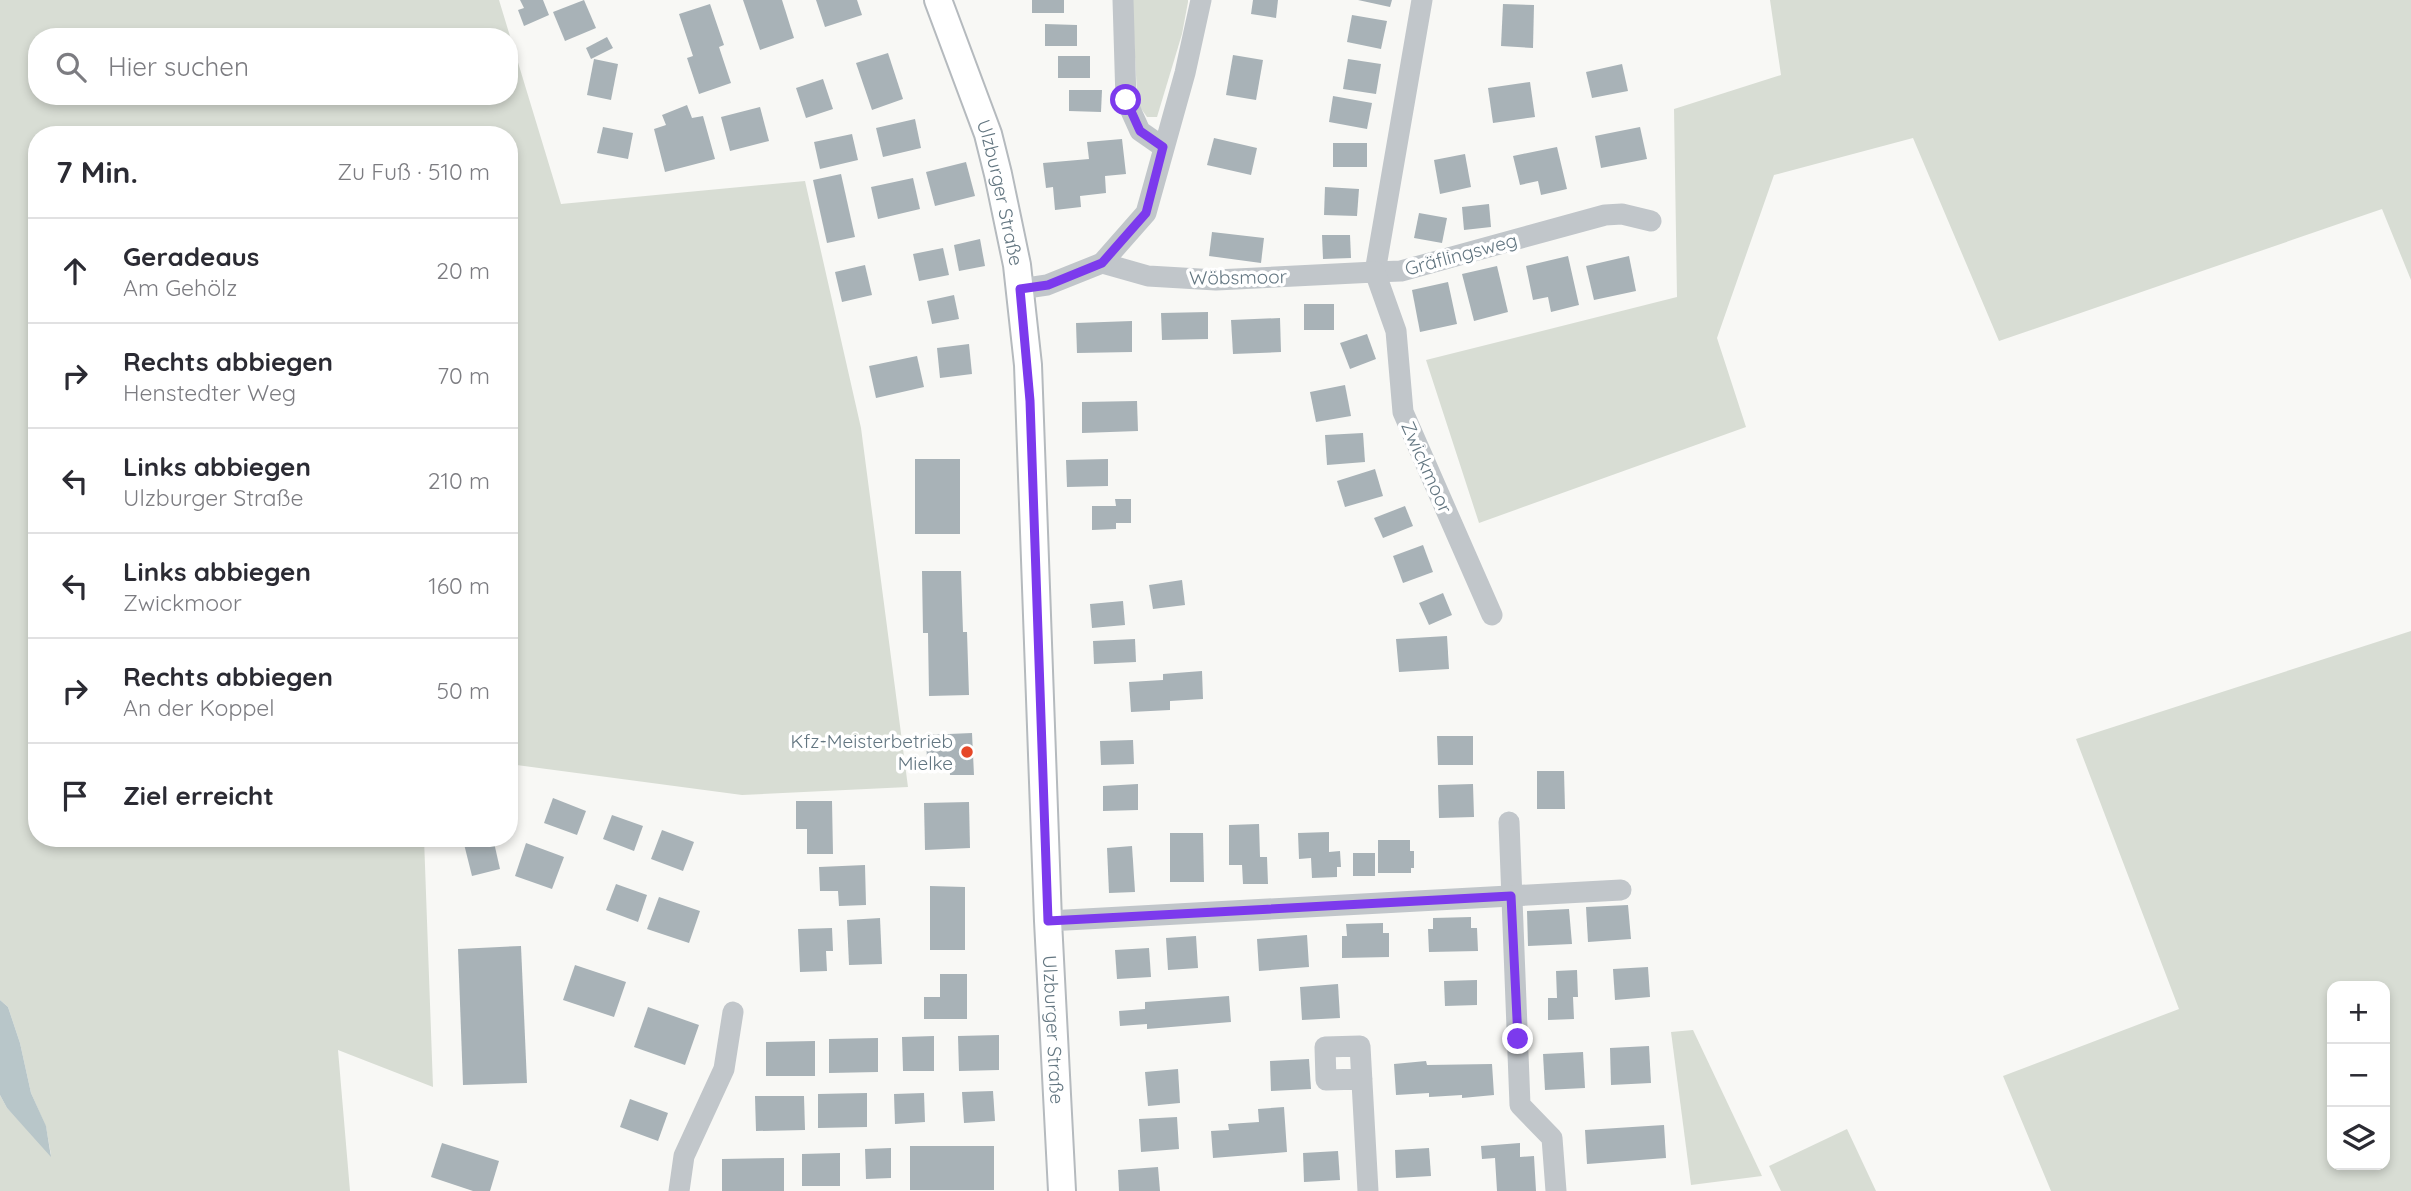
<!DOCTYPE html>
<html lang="de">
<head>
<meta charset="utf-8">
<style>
  body { margin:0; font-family:Quicksand,sans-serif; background:#f2f2f3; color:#2b2b33 }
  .controls { position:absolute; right:21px; bottom:21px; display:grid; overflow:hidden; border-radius:14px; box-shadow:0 4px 10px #0003 }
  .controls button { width:63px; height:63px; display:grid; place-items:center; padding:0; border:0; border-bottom:2px solid #e1e1e2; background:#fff; color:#2b2b33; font:35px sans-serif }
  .stop { position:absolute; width:21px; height:21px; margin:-16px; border:5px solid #7c3aed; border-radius:50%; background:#fff }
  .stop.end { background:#7c3aed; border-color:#fff; box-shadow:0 2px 7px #0008 }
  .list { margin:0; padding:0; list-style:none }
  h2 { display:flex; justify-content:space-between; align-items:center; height:91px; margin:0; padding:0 28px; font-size:30px }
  h2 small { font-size:23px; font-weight:400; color:#7c7c81 }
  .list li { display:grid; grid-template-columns:46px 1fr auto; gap:21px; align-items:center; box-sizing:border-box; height:105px; padding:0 28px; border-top:2px solid #e1e1e2 }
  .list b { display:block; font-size:26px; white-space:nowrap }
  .list p { margin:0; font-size:23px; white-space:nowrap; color:#7c7c81 }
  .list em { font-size:23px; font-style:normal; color:#7c7c81 }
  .icon { flex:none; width:38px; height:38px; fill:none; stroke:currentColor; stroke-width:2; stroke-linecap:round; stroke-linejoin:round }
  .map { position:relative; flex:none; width:2411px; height:1191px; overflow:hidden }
  .search { position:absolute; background:#fff; box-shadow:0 4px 10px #0003; left:28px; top:28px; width:490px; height:77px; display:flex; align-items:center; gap:18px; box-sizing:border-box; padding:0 24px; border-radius:28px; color:#7c7c81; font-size:26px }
  .panel { position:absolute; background:#fff; box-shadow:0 4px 10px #0003; left:28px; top:126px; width:490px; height:721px; border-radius:28px }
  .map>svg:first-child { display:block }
  .green { fill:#d8ddd4; fill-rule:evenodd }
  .water { fill:#b8c6c9 }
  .building { fill:#a8b2b7 }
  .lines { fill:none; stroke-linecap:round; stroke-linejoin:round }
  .major-casing { stroke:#b5babe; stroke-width:30 }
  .minor { stroke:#c1c6ca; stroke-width:21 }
  .major { stroke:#fff; stroke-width:26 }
  .route { stroke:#7c3aed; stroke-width:9 }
  .poi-dot { fill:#e64727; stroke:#fff; stroke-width:2.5 }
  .labels { text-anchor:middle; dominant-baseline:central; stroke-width:7; stroke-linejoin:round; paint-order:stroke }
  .street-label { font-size:19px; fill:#637681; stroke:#fff }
  .poi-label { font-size:19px; fill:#637681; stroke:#fff; text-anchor:end }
</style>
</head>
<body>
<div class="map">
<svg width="2411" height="1191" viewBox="0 0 2411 1191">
  <rect width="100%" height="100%" fill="#f8f8f5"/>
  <g class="green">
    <path d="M0 0H499L561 204 805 181 861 428 908 787 742 795 509 764V135H37V838H424L433 1087 338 1050 350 1191H0V1095L7 1108 51 1155 46 1127 31 1093 20 1043 8 1007 0 1000ZM37 37H509V96H37Z"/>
    <polygon points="1132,0 1188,0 1188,2 1182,34 1157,117 1147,117 1140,107 1137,94"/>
    <polygon points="1770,0 2411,0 2411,280 2382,209 1999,341 1913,138 1774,175 1717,338 1746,427 1479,523 1426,360 1677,297 1674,109 1781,75"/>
    <path d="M2411 631V1191H2051L2003 1076 2179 1009 2076 739ZM2332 986H2385V1165H2332Z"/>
    <polygon points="1693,1030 1762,1176 1691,1185 1671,1032"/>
    <polygon points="1847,1129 1876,1191 1781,1191 1769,1166"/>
  </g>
  <polygon class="water" points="0,1000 8,1007 20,1043 31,1093 46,1126 51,1157 7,1108 0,1095"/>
  <g class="building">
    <polygon points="520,0 543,0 549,15 524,26 518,10 524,8"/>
    <polygon points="584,0 596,28 565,41 553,12"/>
    <polygon points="743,0 782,0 794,38 760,50"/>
    <polygon points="816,0 857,0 862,15 825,27"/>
    <rect x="1032" y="0" width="32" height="13"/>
    <polygon points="1253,0 1278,0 1276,18 1251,14"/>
    <polygon points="1358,0 1392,0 1390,7"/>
    <polygon points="710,4 724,45 719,47 731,83 699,94 687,58 693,56 679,14"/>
    <polygon points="1503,4 1534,5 1533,48 1501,46"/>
    <polygon points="1352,15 1387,21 1381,49 1347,42"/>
    <polygon points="1045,24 1077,25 1077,46 1045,46"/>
    <polygon points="607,37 613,48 591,59 586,48"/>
    <polygon points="888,53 903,99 872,110 856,63"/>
    <polygon points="1233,55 1263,60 1256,100 1226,95"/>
    <rect x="1058" y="56" width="32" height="22"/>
    <polygon points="594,59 618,64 611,100 587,95"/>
    <polygon points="1348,59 1381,64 1376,94 1343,89"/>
    <polygon points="1622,64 1628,91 1592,98 1586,72"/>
    <polygon points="823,79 833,109 806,118 796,88"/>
    <polygon points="1530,82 1535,117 1493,123 1488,88"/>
    <polygon points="1069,90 1102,90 1101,112 1069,111"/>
    <polygon points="1333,96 1372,103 1367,129 1329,122"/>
    <polygon points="687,105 692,118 703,116 715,159 665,172 654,129 666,125 662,115"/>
    <polygon points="760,107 769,141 730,151 721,117"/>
    <polygon points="915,119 921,148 883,157 876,128"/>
    <polygon points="603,127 633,133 628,159 597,153"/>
    <polygon points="1640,127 1647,159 1601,168 1595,136"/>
    <polygon points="852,134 858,160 820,169 814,142"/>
    <polygon points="1214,138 1257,148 1251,175 1207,165"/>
    <polygon points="1122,139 1126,174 1105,176 1106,193 1080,196 1081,207 1055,210 1053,187 1046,188 1043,163 1089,159 1087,142"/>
    <rect x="1333" y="143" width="34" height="24"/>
    <polygon points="1557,147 1567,189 1541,195 1538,181 1520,185 1513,156"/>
    <polygon points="1465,154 1471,187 1440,194 1434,160"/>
    <polygon points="966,162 975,196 935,206 926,172"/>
    <polygon points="841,174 855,237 827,243 813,180"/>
    <polygon points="913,178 920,209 878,219 871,187"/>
    <polygon points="1325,187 1359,189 1357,216 1324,215"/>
    <polygon points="1489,204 1491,227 1464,230 1462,207"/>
    <polygon points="1419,213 1447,218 1442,243 1414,238"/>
    <polygon points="1212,232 1264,238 1261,263 1209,256"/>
    <polygon points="1322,235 1350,235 1351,258 1323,259"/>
    <polygon points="980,239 985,266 959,271 954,245"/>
    <polygon points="943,248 949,275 919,281 913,254"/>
    <polygon points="1568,256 1579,305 1551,312 1548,297 1533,300 1526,266"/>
    <polygon points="1629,256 1636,291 1594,300 1586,266"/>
    <polygon points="865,265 872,295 842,302 835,272"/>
    <polygon points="1497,266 1508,312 1474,321 1462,274"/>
    <polygon points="1448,282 1457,324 1420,332 1412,290"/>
    <polygon points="954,295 959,319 932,324 927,301"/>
    <rect x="1304" y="304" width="30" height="26"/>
    <polygon points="1208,312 1208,339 1162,340 1161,313"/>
    <polygon points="1280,318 1281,352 1233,354 1231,320"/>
    <polygon points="1132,321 1132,352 1077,353 1076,323"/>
    <polygon points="1367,334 1376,359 1350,369 1340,343"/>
    <polygon points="969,344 972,374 940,378 937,348"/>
    <polygon points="917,356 924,387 876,398 869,366"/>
    <polygon points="1345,385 1351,416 1316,422 1310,392"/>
    <polygon points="1137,401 1138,431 1082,433 1082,402"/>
    <polygon points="1363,433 1365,462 1327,465 1325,435"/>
    <rect x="915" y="459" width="45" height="75"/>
    <polygon points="1108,459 1108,486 1067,487 1066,460"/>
    <polygon points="1375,469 1383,496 1345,507 1337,481"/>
    <polygon points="1115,499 1131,499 1131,523 1116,523 1116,529 1092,530 1092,506 1116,506"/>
    <polygon points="1405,506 1413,526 1383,538 1374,518"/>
    <polygon points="1423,545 1433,572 1403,583 1393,556"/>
    <polygon points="922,571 961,571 963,632 967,632 969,695 929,696 928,633 923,633"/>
    <polygon points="1182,580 1185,605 1153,609 1149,585"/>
    <polygon points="1443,593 1452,615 1429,625 1419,603"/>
    <polygon points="1123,601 1125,625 1092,628 1090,604"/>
    <polygon points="1447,636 1449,669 1399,672 1396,639"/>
    <polygon points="1135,639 1136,662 1094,664 1093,641"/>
    <polygon points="1202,671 1203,699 1170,701 1170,710 1131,712 1129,682 1163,680 1163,674"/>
    <polygon points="972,733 974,775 950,775 949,760 927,761 926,735"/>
    <polygon points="1437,736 1473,736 1473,765 1438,765"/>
    <polygon points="1133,740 1134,764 1101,765 1100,741"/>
    <polygon points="1537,771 1564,771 1565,809 1537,809"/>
    <polygon points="1138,784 1138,810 1103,811 1103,786"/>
    <polygon points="1473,784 1474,817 1439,818 1438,785"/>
    <polygon points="553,798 586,811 577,835 544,823"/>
    <polygon points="796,801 832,801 833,854 807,854 807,829 796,829"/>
    <polygon points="969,802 970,848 925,850 924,803"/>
    <polygon points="612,815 643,826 634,851 603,839"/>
    <polygon points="1259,824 1260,857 1267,857 1268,884 1243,884 1242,865 1229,865 1229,825"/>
    <polygon points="662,830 694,842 683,871 651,859"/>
    <polygon points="1329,832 1329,852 1340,851 1341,867 1337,867 1337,877 1312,878 1311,858 1299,859 1298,833"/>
    <polygon points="1170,833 1203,833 1204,882 1170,882"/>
    <polygon points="493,838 500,869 472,876 464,844"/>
    <polygon points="1378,840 1410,840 1410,851 1414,851 1414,868 1411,868 1411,873 1378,873"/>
    <polygon points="526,843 564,857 552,889 515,876"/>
    <polygon points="1132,846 1135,892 1109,893 1107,848"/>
    <rect x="1353" y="853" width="22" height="23"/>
    <polygon points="865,865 866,905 839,906 838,891 820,891 819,867"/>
    <polygon points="616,884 647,895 638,922 606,910"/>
    <polygon points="930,886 965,887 965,950 930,950"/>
    <polygon points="659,897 700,911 689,943 647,929"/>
    <polygon points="1628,905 1631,939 1588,942 1586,907"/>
    <polygon points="1569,909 1572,944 1528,946 1527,911"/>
    <polygon points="1471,917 1471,928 1477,928 1478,951 1429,952 1428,929 1433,929 1433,918"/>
    <polygon points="880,918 882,964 849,965 847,920"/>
    <polygon points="1383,923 1383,933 1389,933 1389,957 1342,958 1342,936 1347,936 1346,924"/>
    <polygon points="832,928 833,951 826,951 827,971 800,972 798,929"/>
    <polygon points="1307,935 1309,967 1259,971 1257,939"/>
    <polygon points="1196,936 1198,968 1168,970 1166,938"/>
    <polygon points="521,946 527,1083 463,1085 458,949"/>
    <polygon points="1149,948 1151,977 1117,979 1115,950"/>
    <polygon points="575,965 626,982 614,1017 563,1000"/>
    <polygon points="1648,967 1650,997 1615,1000 1613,969"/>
    <polygon points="1577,970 1578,997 1573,997 1574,1019 1548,1020 1548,998 1557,998 1556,971"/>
    <polygon points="940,974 967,974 967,1019 924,1019 924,997 940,997"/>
    <polygon points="1477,980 1477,1005 1445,1006 1444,981"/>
    <polygon points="1338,984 1340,1018 1302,1020 1300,987"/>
    <polygon points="1229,996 1231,1022 1147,1029 1147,1024 1120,1026 1119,1011 1145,1009 1145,1002"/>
    <polygon points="648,1007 699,1025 685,1065 634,1047"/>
    <polygon points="999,1035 999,1070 959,1071 958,1036"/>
    <polygon points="934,1036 934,1071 903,1071 902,1037"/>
    <polygon points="878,1038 878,1072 829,1073 829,1039"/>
    <polygon points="815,1041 815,1076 766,1076 766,1042"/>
    <polygon points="1649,1046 1651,1083 1611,1085 1610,1048"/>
    <polygon points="1583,1052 1585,1088 1545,1090 1543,1054"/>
    <polygon points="1309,1059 1311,1089 1271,1091 1270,1061"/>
    <polygon points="1426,1061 1427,1065 1492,1064 1494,1095 1462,1098 1462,1095 1429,1097 1429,1093 1396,1095 1394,1064"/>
    <polygon points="1178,1069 1180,1103 1148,1106 1145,1072"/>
    <polygon points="993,1091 995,1121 964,1123 962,1092"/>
    <polygon points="867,1093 867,1127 818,1128 818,1094"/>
    <polygon points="924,1093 925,1122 895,1124 894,1094"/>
    <polygon points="755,1096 804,1096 805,1130 756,1131"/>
    <polygon points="630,1099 668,1113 658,1141 620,1127"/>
    <polygon points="1284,1107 1287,1152 1213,1158 1211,1131 1229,1130 1228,1124 1259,1122 1258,1109"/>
    <polygon points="1177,1117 1179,1149 1141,1152 1139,1119"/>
    <polygon points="1664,1125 1666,1158 1587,1164 1585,1130"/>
    <polygon points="442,1143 499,1161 490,1191 473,1191 431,1177"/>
    <polygon points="1520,1143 1520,1157 1534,1156 1536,1191 1497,1191 1495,1158 1482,1159 1481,1146"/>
    <rect x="910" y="1146" width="84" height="44"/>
    <polygon points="891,1148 891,1178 866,1179 865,1149"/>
    <polygon points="1429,1148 1431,1176 1396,1178 1395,1150"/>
    <polygon points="1338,1151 1340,1180 1304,1182 1303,1153"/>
    <polygon points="840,1153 840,1186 802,1186 802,1154"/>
    <polygon points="784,1158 784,1191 722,1191 722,1159"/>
    <polygon points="1158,1167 1160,1191 1119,1191 1118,1170"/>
  </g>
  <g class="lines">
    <g class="major-casing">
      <g id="major">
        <path id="s1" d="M938 0 988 134 998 174 1017 265 1028 365 1048 921 1062 1191"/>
      </g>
    </g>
    <g class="minor">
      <polyline points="1123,0 1126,100 1140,131 1163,147"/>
      <polyline points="1422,0 1375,272 1401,271 1605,215 1622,214 1651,221"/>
      <polyline points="1102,263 1148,276 1216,280 1375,272 1396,331 1403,412 1492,615"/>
      <polyline points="1020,289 1047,285 1102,263 1146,213 1185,73 1201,0"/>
      <polyline points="1509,822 1520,1105 1552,1138 1556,1191"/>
      <polyline points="1048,921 1621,890"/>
      <polyline points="1362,1079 1326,1080 1325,1047 1360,1046 1368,1191"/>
      <polyline points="679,1191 684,1156 724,1069 733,1012"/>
    </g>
    <use href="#major" class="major"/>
  </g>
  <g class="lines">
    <polyline class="route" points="1126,100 1140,131 1163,147 1146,213 1102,263 1048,285 1020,289 1030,401 1048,921 1511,896 1518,1039"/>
  </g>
  <circle class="poi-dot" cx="967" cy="752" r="7"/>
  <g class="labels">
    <g class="street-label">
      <text stroke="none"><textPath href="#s1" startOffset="203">Ulzburger Straße</textPath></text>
      <text transform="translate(1461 254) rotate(-15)">Gräflingsweg</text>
      <text transform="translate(1238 277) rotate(-1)">Wöbsmoor</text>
      <text transform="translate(1427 467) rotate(66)">Zwickmoor</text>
      <text stroke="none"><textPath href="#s1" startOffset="1043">Ulzburger Straße</textPath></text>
    </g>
    <g class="poi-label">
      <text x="953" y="741">Kfz-Meisterbetrieb<tspan x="953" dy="22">Mielke</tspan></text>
    </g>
  </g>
</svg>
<div class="controls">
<button>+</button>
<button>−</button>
<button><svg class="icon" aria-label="layers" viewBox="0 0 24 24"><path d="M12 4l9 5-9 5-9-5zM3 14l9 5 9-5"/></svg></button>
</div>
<div class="stop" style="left:1126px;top:100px"></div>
<div class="stop end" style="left:1518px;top:1039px"></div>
<div class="search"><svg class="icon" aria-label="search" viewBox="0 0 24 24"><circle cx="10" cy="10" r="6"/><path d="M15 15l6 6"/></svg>Hier suchen</div>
<section class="panel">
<h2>7 Min.<small>Zu Fuß · 510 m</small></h2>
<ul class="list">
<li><svg class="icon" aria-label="ahead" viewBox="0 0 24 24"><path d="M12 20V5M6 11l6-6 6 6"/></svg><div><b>Geradeaus</b><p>Am Gehölz</p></div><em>20 m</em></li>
<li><svg class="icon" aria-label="right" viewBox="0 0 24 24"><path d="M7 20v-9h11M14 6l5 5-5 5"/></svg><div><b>Rechts abbiegen</b><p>Henstedter Weg</p></div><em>70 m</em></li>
<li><svg class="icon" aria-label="left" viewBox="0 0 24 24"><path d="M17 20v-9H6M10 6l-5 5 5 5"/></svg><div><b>Links abbiegen</b><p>Ulzburger Straße</p></div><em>210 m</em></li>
<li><svg class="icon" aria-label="left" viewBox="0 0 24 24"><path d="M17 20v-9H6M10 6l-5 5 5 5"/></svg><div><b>Links abbiegen</b><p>Zwickmoor</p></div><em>160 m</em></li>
<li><svg class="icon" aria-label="right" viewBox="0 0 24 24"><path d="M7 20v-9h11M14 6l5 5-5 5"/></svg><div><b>Rechts abbiegen</b><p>An der Koppel</p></div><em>50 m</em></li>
<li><svg class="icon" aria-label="arrive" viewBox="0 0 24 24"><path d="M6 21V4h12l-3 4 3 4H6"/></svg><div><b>Ziel erreicht</b></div></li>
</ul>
</section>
</div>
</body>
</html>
